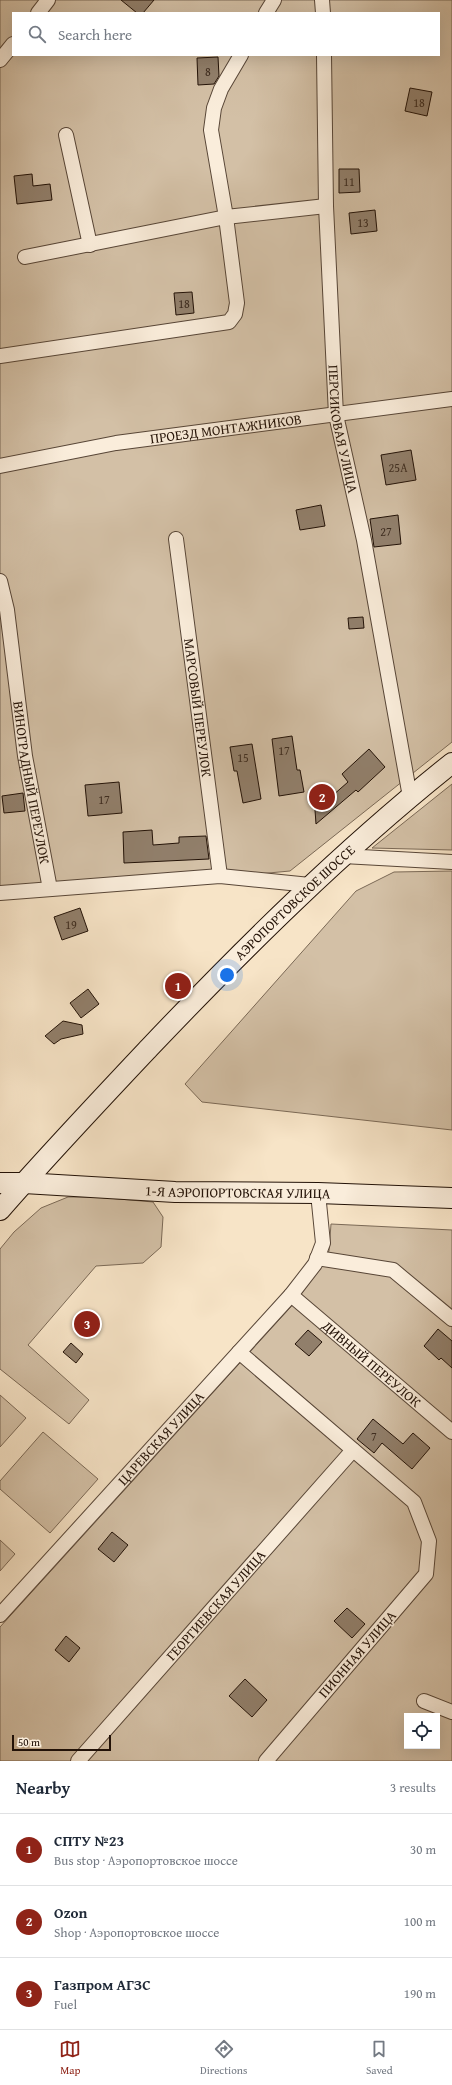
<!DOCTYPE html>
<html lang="en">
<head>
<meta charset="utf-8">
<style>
  body { margin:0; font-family:"Gentium Book Plus",serif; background:#f6f6f7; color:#1f2937 }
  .controls { position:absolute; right:12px; bottom:12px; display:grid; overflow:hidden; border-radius:0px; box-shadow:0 4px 16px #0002 }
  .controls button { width:36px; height:36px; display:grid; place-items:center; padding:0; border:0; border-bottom:1px solid #e0e1e3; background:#fff; color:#1f2937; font:20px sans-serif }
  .scale { position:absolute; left:12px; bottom:10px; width:99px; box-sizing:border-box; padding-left:4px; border:2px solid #231207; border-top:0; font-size:11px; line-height:14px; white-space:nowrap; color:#231207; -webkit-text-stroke:3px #faeddb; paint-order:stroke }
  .you { position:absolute; left:227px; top:975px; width:14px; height:14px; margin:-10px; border:3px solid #fff; border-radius:50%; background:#1a73e8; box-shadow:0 0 0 6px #1a73e833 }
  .badge { display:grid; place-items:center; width:26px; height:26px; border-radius:50%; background:#8f2418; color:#fff; font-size:13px; font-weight:700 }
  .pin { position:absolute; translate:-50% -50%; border:2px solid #fff; box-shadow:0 1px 4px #0006 }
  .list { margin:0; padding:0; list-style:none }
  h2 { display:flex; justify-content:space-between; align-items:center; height:52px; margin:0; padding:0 16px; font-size:17px }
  h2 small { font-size:13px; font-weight:400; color:#747a83 }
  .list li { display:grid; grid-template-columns:26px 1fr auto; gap:12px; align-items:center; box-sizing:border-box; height:72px; padding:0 16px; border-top:1px solid #e0e1e3 }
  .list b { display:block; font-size:15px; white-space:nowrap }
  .list p { margin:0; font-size:13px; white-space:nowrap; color:#747a83 }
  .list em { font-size:13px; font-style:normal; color:#747a83 }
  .icon { flex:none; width:22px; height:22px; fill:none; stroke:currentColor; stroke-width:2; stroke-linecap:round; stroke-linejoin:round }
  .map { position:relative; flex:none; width:452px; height:1761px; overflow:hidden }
  .search { position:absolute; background:#fff; box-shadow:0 4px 16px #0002; left:12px; right:12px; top:12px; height:44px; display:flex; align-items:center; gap:10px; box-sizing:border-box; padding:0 14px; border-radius:0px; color:#747a83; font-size:15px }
  .sheet { height:268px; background:#fff }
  nav { display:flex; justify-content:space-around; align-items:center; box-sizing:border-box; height:56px; border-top:1px solid #e0e1e3; background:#fff; font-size:11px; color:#747a83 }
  nav a { display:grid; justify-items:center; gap:2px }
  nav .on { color:#8f2418 }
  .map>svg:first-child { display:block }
  .green { fill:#d3c0a6; stroke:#7b6956; fill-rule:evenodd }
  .building { fill:#917f6b; stroke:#231207 }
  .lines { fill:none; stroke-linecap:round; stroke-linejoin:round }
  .street-casing { stroke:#584637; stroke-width:16 }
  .secondary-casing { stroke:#231207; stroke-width:22 }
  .street { stroke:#faeddb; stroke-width:14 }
  .secondary { stroke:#faeddb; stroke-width:20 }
  .labels { text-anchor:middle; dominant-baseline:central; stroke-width:3.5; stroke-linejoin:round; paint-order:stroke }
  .number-label { font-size:12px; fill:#3e2d20 }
  .street-label { font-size:14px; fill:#231207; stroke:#faeddb }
</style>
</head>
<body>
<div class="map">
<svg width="452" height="1761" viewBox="0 0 452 1761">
  <rect width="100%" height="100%" fill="#f7e4c7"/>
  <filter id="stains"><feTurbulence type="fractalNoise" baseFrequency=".005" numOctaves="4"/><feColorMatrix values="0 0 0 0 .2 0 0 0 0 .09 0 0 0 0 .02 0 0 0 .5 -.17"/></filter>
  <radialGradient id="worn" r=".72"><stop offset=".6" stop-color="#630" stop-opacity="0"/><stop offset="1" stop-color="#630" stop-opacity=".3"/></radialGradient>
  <g class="green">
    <path d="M0 0H452V742L290 871 0 898ZM13 13H439V55H13Z"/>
    <polygon points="452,784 452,850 372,848"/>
    <polygon points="452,871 452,1130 202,1102 185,1084 356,891 394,872"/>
    <polygon points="68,1197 96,1197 153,1202 163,1217 161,1247 143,1263 96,1266 28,1345 89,1400 69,1424 0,1369 0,1249 14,1232 41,1208"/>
    <path d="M331 1224 452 1230V1761H0V1627L298 1299 329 1251ZM407 1716H437V1746H407Z"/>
    <polygon points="0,1395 26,1418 0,1447"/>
    <polygon points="43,1432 98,1479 50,1533 0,1489 0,1481"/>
    <polygon points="0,1540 15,1554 0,1571"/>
  </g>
  <g class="building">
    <polygon points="121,0 154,0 143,13 137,13"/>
    <polygon points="218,57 219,76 214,84 198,85 197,58"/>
    <polygon points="410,88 432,92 427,116 405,111"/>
    <polygon points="339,169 359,169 360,192 339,193"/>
    <polygon points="32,174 33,186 50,184 52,200 17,204 14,176"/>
    <polygon points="375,210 377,231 351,234 349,213"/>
    <polygon points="192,292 194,313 176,315 174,293"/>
    <polygon points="411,450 416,480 386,485 381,455"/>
    <polygon points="321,505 325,526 300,530 296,510"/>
    <polygon points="398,515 401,544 374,547 370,519"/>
    <polygon points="363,617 364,628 349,629 348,618"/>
    <polygon points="292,736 297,770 300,770 304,792 279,796 272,739"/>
    <polygon points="252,744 261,799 243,803 237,771 234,771 230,747"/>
    <polygon points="369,749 385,767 358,792 356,790 316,824 314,796 325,787 332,796 348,782 342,774"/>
    <polygon points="119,782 122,813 88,816 85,785"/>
    <polygon points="23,793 25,811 4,813 2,796"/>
    <polygon points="152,830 153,845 179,843 179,837 206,836 209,859 124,863 123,832"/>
    <polygon points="80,908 88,931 62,940 54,917"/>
    <polygon points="88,989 99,1004 81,1018 70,1003"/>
    <polygon points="63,1021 82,1025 83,1034 61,1039 54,1044 45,1036"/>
    <polygon points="438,1329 452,1341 452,1368 441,1358 439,1360 424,1346"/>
    <polygon points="308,1330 322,1342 309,1356 295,1344"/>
    <polygon points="71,1343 83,1354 76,1363 63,1352"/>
    <polygon points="373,1419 403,1444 413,1433 430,1448 412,1469 382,1443 374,1453 357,1439"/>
    <polygon points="112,1532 128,1545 114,1562 98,1549"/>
    <polygon points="347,1608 365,1624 352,1638 334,1621"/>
    <polygon points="66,1636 80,1648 69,1662 55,1650"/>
    <polygon points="245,1679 267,1700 252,1717 229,1696"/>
  </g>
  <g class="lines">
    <g class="street-casing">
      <g id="street">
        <polyline points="322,0 323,13"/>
        <polyline points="38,13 48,0"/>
        <polyline points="266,13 274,0"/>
        <path id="s1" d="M324 55 326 206 336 415 364 540 410 797"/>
        <polyline points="0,60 13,44"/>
        <polyline points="66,135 90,245"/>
        <polyline points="25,257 226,217 326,206"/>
        <polyline points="0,356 229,322 235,314 237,303 226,217 211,130 214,108 221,89 241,55"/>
        <path id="s2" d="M0 466 116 443 452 399"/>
        <path id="s3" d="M176 539 220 876"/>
        <path id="s4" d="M0 581 7 610 25 756 50 889"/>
        <polyline points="343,856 452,862"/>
        <polyline points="0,893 220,876 310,885"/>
        <polyline points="317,1258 393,1270 452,1319"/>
        <path id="s5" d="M291 1295 452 1432"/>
        <polyline points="239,1352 414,1502 429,1541 426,1574 266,1761"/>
        <path id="s6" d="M0 1615 291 1295 315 1264 323 1243 318 1193"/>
        <polyline points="424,1701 452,1712"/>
        <path id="s7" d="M78 1761 353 1450"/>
      </g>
    </g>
    <g class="secondary-casing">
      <g id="secondary">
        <path id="s8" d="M0 1183H24L175 1192 318 1193 452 1198"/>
        <path id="s9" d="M0 1210C48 1155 99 1101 149 1048 245 947 343 850 452 763"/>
      </g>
    </g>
    <use href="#street" class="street"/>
    <use href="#secondary" class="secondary"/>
  </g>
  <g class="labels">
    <g class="number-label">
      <text x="208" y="71">8</text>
      <text x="419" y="102">18</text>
      <text x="349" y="181">11</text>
      <text x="363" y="222">13</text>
      <text x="184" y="303">18</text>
      <text x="398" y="467">25А</text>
      <text x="386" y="531">27</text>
      <text x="284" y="750">17</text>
      <text x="243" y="757">15</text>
      <text x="104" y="799">17</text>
      <text x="71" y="924">19</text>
      <text x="374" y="1436">7</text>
    </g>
    <g class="street-label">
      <text stroke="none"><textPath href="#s1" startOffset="375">ПЕРСИКОВАЯ УЛИЦА</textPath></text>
      <text stroke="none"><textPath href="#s2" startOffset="229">ПРОЕЗД МОНТАЖНИКОВ</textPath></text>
      <text stroke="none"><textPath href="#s3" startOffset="170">МАРСОВЫЙ ПЕРЕУЛОК</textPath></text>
      <text stroke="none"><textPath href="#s4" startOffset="204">ВИНОГРАДНЫЙ ПЕРЕУЛОК</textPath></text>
      <text stroke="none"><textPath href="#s9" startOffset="426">АЭРОПОРТОВСКОЕ ШОССЕ</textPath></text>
      <text stroke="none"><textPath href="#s8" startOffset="238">1-Я АЭРОПОРТОВСКАЯ УЛИЦА</textPath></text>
      <text stroke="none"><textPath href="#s5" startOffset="106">ДИВНЫЙ ПЕРЕУЛОК</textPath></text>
      <text stroke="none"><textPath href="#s6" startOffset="239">ЦАРЕВСКАЯ УЛИЦА</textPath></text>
      <text stroke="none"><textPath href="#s7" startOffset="208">ГЕОРГИЕВСКАЯ УЛИЦА</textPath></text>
      <text transform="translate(357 1654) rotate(-49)">ПИОННАЯ УЛИЦА</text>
    </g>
  </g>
  <rect width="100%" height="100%" filter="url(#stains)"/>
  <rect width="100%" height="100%" fill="url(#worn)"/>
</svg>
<div class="controls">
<button><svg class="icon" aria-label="locate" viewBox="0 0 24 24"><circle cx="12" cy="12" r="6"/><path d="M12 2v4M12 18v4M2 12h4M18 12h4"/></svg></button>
</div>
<div class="scale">50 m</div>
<div class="you"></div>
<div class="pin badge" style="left:178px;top:986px">1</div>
<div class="pin badge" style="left:322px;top:797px">2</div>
<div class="pin badge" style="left:87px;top:1324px">3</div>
<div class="search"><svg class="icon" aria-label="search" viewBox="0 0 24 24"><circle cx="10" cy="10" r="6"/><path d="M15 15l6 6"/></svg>Search here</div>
</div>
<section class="sheet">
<h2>Nearby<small>3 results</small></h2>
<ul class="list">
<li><span class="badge">1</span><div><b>СПТУ №23</b><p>Bus stop · Аэропортовское шоссе</p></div><em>30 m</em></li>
<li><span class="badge">2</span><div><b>Ozon</b><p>Shop · Аэропортовское шоссе</p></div><em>100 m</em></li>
<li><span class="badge">3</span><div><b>Газпром АГЗС</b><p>Fuel</p></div><em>190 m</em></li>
</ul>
</section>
<nav>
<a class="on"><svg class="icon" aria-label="map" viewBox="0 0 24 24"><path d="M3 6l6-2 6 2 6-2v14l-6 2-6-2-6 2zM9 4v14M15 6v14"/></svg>Map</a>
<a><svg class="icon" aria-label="directions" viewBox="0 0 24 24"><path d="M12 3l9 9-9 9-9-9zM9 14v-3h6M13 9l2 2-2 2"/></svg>Directions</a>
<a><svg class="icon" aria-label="saved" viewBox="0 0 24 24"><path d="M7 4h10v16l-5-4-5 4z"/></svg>Saved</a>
</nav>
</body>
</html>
